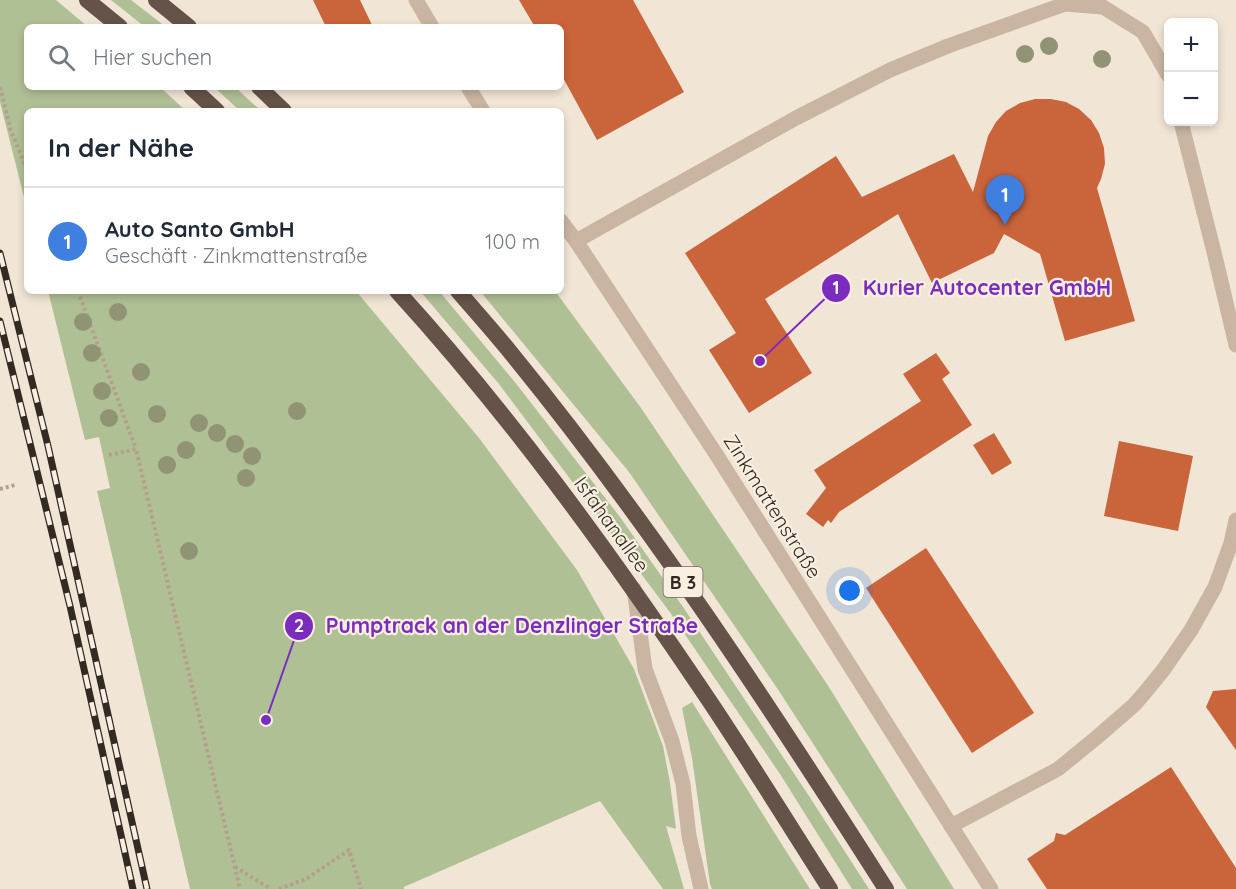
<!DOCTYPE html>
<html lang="de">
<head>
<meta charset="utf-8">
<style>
  body { margin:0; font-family:Quicksand,sans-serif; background:#f2f2f3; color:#1f2937 }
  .controls { position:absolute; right:18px; top:18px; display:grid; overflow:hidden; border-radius:9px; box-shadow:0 3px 9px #0003 }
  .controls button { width:54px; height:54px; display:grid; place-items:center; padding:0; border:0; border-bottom:2px solid #e0e1e3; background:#fff; color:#1f2937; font:30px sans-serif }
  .you { position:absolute; left:850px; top:591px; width:21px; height:21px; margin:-15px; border:4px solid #fff; border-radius:50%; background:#1a73e8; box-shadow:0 0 0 9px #1a73e833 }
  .badge { display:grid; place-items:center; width:39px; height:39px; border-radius:50%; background:#194e55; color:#fff; font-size:20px; font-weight:700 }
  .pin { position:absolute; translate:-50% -50px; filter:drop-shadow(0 2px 3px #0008) }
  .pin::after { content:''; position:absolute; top:32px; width:21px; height:18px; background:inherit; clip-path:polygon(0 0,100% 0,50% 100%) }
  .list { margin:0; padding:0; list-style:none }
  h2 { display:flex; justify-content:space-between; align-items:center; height:78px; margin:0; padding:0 24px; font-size:26px }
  h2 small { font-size:20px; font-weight:400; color:#747a83 }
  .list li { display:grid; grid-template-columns:39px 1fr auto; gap:18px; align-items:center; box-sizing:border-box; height:108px; padding:0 24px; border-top:2px solid #e0e1e3 }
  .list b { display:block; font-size:22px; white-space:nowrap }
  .list p { margin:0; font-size:20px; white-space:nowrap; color:#747a83 }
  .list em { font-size:20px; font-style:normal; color:#747a83 }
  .icon { flex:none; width:33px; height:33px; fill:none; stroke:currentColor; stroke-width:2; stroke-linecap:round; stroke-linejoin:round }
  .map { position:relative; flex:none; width:1236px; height:889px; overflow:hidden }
  .search { position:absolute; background:#fff; box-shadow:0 3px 9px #0003; left:24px; top:24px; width:540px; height:66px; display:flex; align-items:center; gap:15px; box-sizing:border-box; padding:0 21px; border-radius:9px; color:#747a83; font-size:22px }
  .panel { position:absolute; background:#fff; box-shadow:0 3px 9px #0003; left:24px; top:108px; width:540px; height:186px; border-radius:9px }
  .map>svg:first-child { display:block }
  .green { fill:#b0c095 }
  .building { fill:#ca643b }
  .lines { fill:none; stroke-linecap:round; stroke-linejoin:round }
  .path { stroke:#b59f8c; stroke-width:4; stroke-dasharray:3 3; stroke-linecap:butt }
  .service { stroke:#c9b5a1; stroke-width:15 }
  .minor { stroke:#c9b5a1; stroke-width:15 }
  .trunk { stroke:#655248; stroke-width:16 }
  .rail-casing { stroke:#332a24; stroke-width:7 }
  .rail { stroke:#f9efe1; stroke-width:4.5; stroke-dasharray:14; stroke-linecap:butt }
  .tree { fill:#909475 }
  .labels { text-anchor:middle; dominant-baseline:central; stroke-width:4.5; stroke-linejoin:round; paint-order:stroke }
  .shield { fill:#f9efe1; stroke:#6e655d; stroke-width:1.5 }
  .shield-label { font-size:18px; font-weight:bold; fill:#332a24 }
  .street-label { font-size:20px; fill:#332a24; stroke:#f9efe1 }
  .leader { fill:none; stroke:#7b2cbf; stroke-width:2 }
  .callout-dot { fill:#7b2cbf; stroke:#f9efe1; stroke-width:2 }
  .mark-label { font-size:18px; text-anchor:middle; font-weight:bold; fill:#fff }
  .callout-label { font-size:21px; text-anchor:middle; font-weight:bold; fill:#7b2cbf; stroke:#f9efe1; stroke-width:4.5; stroke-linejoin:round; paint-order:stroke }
</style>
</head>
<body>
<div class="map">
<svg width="1236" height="889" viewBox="0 0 1236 889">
  <rect width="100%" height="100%" fill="#f1e5d5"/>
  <g class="green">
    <polygon points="0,0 56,0 88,27 27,27 27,87 160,87 186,111 27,111 27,209 0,102"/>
    <polygon points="111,0 131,0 166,27 145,27"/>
    <polygon points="214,87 235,87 261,111 240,111"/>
    <polygon points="48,291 356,291 479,438 577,570 634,669 663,746 670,783 676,829 666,826 684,889 663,889 600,801 404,887 404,889 190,889 97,491 110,488 99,437 85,440"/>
    <polygon points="420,291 439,291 514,381 620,517 683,607 809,796 869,889 852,889 780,774 669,611 499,384"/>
    <polygon points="480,291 555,291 641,408 827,684 954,889 907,889 779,691 629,472"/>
    <polygon points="692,702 810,889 712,889 710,884 692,758 682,708"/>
  </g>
  <g class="building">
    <polygon points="313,0 360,0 373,27 326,27"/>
    <polygon points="519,0 633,0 684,92 597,140 561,74 561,27 535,27"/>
    <polygon points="1035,99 1051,99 1066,102 1079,109 1091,120 1099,133 1104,148 1105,164 1101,179 1097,188 1135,321 1065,341 1040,254 1004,234 994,253 932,283 898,214 765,299 812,373 749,413 709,350 736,333 685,253 836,156 862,197 954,154 973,192 988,136 996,122 1006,111 1020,103"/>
    <polygon points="936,353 950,373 942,379 972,425 839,512 831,523 828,520 823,527 806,514 826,488 814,470 921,401 903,374"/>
    <polygon points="994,433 1012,463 992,475 973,445"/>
    <polygon points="1119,441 1193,456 1178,531 1104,516"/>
    <polygon points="926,548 1034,713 972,753 866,588"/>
    <polygon points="1236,689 1236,750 1206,707 1213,691"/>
    <polygon points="1171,767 1236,868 1236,889 1047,889 1027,859 1054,841 1056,833 1065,835"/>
  </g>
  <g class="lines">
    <g class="path">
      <polyline points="0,87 11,131 27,170"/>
      <polyline points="78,291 136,449"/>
      <polyline points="109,455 136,449 240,889"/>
      <polyline points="0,489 15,485"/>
      <polyline points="235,867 271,889"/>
      <polyline points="279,889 306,879 349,850 361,889"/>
    </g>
    <polyline class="service" points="634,589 645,669 672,741 683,784 689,836 701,889"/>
    <g class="minor">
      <polyline points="416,0 432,27"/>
      <polyline points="468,87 483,111"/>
      <polyline points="1181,122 1214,252 1236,345"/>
      <polyline points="561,221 576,241 716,454 991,889"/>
      <polyline points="576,241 796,118 890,70 948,46 1065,4 1103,7 1143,32 1168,75"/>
      <polyline points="951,826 1058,769 1096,738 1134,705 1147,690 1164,669 1191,630 1215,587 1231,543 1236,520"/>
    </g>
    <g class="trunk">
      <polyline points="87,0 120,27"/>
      <polyline points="156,0 189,27"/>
      <polyline points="191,87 217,111"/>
      <polyline points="259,87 284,111"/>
      <path d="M397 291C509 414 607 549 700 687 745 753 787 822 830 889"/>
      <path d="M458 291C476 312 494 332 511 353 649 522 769 705 886 889"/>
    </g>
    <g class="rail-casing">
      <g id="rail">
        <polyline points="0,253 48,446 147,889"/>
        <polyline points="0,321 70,606 133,889"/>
      </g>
    </g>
    <use href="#rail" class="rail"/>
  </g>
  <g class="tree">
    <circle cx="1049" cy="46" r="9"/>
    <circle cx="1025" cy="54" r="9"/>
    <circle cx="1102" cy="59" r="9"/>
    <circle cx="118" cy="312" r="9"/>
    <circle cx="83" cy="322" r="9"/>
    <circle cx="92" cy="353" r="9"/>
    <circle cx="141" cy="372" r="9"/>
    <circle cx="102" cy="391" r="9"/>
    <circle cx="297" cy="411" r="9"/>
    <circle cx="157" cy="414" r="9"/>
    <circle cx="109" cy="418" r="9"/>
    <circle cx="199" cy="423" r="9"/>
    <circle cx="217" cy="433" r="9"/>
    <circle cx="235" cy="444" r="9"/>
    <circle cx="186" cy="450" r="9"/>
    <circle cx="252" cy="456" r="9"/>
    <circle cx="167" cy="465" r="9"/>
    <circle cx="246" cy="478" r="9"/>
    <circle cx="189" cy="551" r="9"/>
  </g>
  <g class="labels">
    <rect class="shield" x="663.5" y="567" width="39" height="30" rx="4.5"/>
    <g class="shield-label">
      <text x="683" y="582">B 3</text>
    </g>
    <g class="street-label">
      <text transform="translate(773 506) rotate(58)">Zinkmattenstraße</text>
      <text transform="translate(612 524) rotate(54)">Isfahanallee</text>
    </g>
  </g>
  <path class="leader" d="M760 361L836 288M266 720L299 626"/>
  <g class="callout-dot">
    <circle cx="760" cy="361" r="6"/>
    <circle cx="266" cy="720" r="6"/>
    <circle cx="836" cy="288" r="15"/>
    <circle cx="299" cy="626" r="15"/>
  </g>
  <g class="mark-label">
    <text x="836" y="294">1</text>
    <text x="299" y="632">2</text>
  </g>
  <g class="callout-label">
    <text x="987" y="295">Kurier Autocenter GmbH</text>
    <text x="512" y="633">Pumptrack an der Denzlinger Straße</text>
  </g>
</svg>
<div class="controls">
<button>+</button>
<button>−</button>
</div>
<div class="you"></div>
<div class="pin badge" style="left:1005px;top:225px;background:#3f7fe0">1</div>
<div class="search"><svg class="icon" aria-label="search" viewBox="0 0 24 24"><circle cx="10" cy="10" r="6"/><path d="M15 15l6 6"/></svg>Hier suchen</div>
<section class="panel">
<h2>In der Nähe<small></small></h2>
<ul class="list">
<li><span class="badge" style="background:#3f7fe0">1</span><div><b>Auto Santo GmbH</b><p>Geschäft · Zinkmattenstraße</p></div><em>100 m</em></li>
</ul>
</section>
</div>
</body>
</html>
